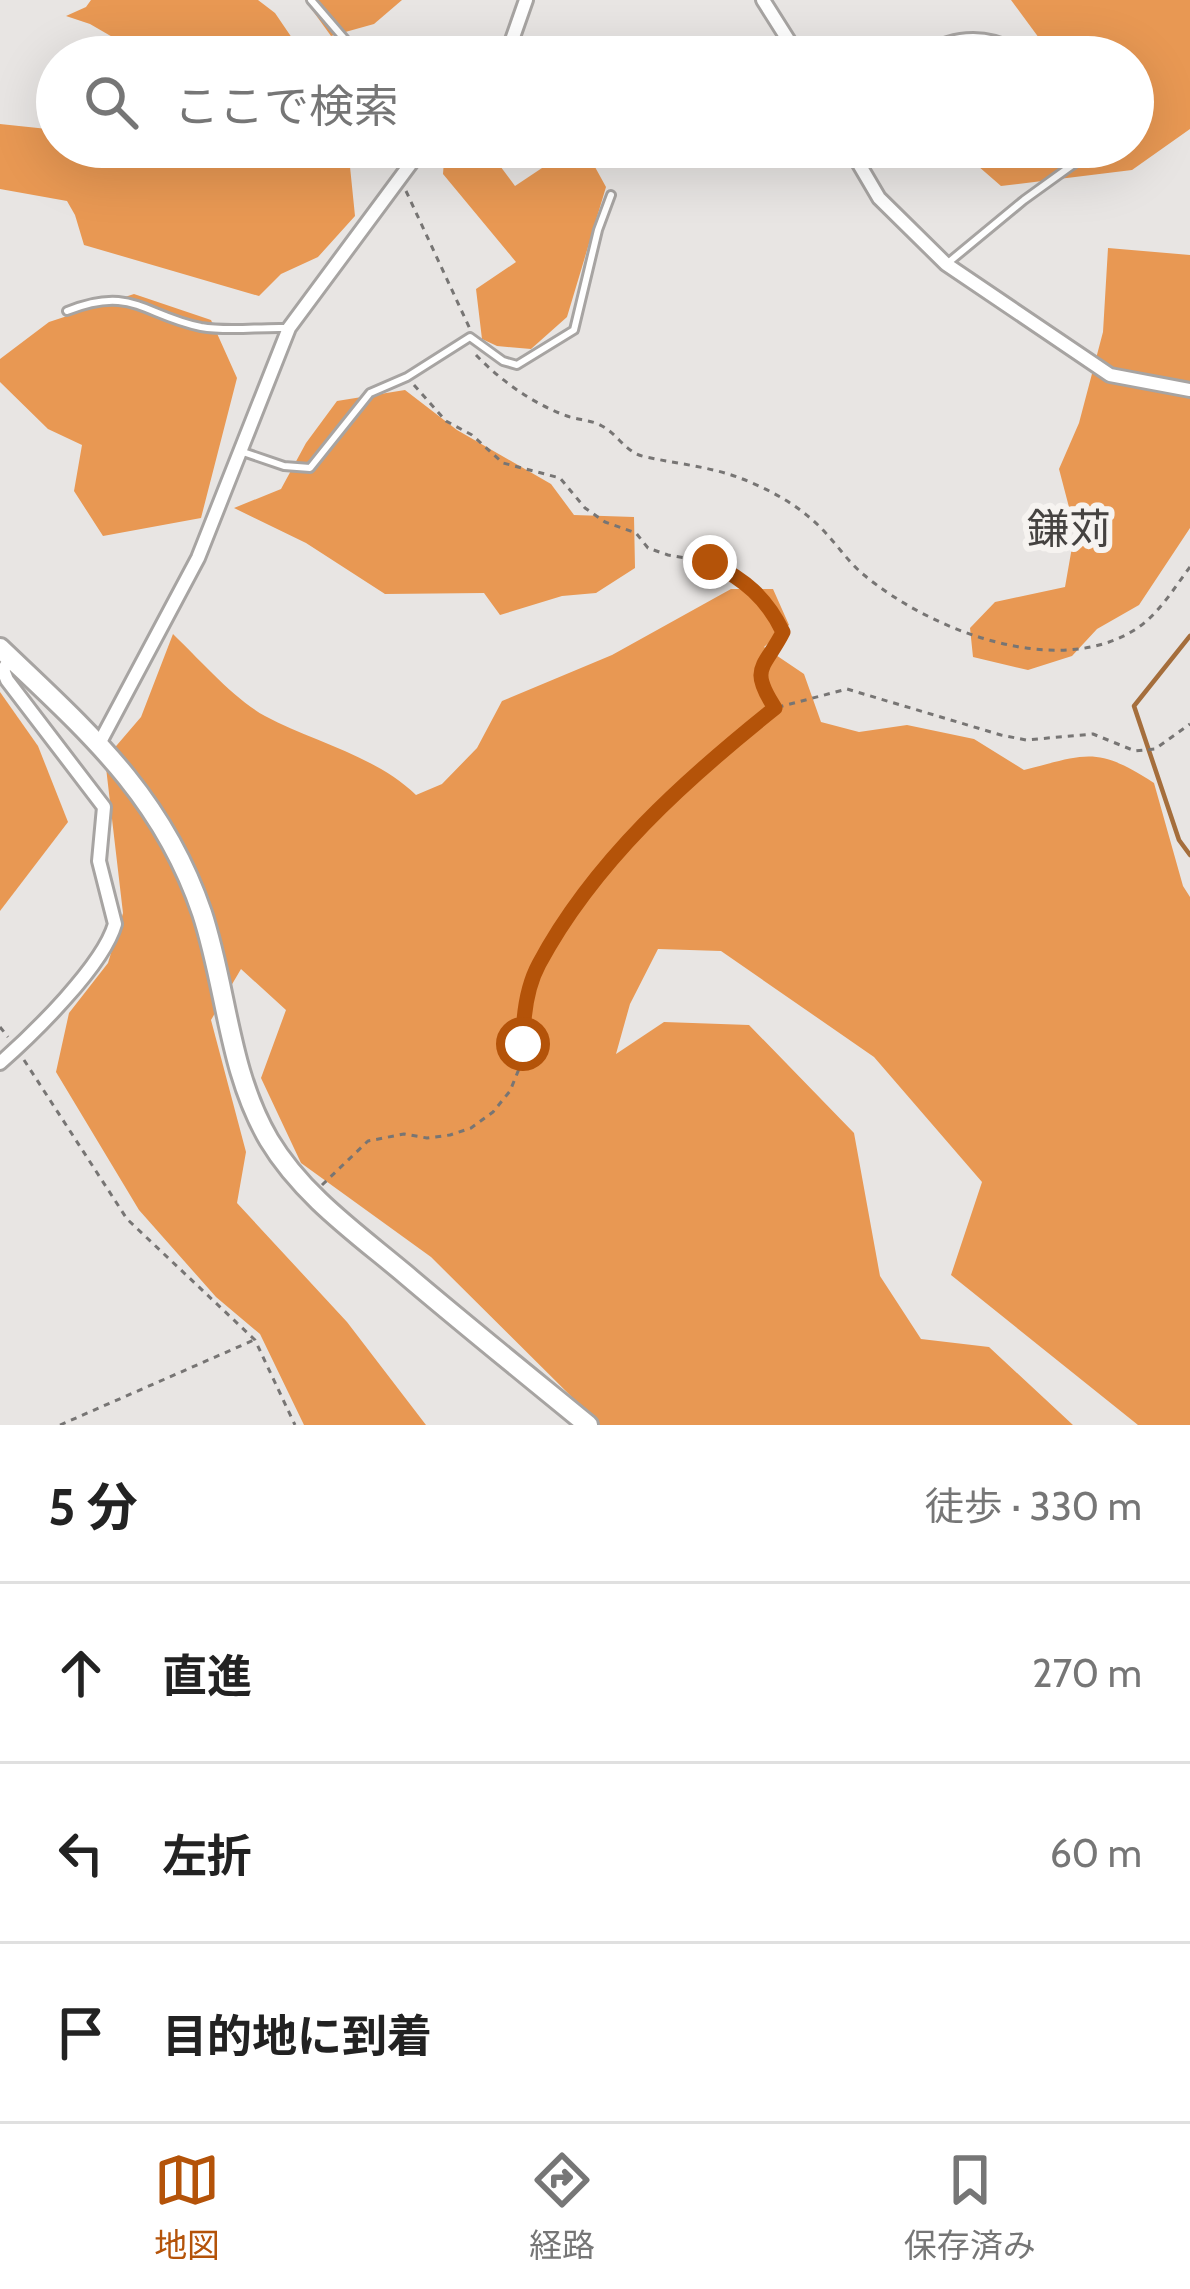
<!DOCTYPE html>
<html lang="ja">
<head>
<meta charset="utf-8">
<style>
  body { margin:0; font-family:Cabin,"Noto Sans JP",sans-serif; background:#f2f2f2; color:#222 }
  .stop { position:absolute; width:36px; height:36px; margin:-27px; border:9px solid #b45309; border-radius:50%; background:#fff }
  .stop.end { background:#b45309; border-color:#fff; box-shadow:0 3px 12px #0008 }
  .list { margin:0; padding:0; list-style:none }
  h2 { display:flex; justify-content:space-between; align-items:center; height:156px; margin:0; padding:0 48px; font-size:51px }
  h2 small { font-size:39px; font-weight:400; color:#767676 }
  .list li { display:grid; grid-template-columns:78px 1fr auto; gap:36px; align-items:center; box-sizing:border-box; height:180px; padding:0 48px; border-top:3px solid #e0e0e0 }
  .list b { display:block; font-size:45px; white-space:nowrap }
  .list em { font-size:39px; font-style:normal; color:#767676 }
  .icon { flex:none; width:66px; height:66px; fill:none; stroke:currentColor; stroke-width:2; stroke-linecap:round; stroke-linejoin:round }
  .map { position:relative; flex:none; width:1190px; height:1425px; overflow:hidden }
  .search { position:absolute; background:#fff; box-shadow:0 12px 48px #0002; left:36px; right:36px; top:36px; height:132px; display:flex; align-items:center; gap:30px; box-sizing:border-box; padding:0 42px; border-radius:66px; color:#767676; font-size:45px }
  .sheet { height:696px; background:#fff }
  nav { display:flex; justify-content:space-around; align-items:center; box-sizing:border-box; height:168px; border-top:3px solid #e0e0e0; background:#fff; font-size:33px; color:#767676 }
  nav a { display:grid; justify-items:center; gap:6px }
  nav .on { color:#b45309 }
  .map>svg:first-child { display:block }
  .forest { fill:#e89853 }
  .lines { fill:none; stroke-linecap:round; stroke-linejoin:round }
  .stream { stroke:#a56e3c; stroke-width:4.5 }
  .lane-casing { stroke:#a7a4a2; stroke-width:12 }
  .street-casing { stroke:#a7a4a2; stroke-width:18 }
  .secondary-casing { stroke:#a7a4a2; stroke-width:24 }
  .path { stroke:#777574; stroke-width:3; stroke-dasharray:6 6; stroke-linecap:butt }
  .lane { stroke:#fff; stroke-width:6 }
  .street { stroke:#fff; stroke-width:12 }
  .secondary { stroke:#fff; stroke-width:18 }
  .route { stroke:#b45309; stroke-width:15 }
  .labels { text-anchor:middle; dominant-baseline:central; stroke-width:12; stroke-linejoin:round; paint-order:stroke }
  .quarter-label { font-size:42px; fill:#454240; stroke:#f6f3f0 }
</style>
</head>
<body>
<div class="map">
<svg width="1190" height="1425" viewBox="0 0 1190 1425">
  <rect width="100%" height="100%" fill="#e8e5e3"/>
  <g class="forest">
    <polygon points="91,0 258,0 275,13 305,57 147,57 90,24 66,16 86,7"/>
    <polygon points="305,0 402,0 374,24 331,36"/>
    <polygon points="1011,0 1190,0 1190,129 1132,170 1001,186 978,166 999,147 1133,147 1133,57 1053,57"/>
    <polygon points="0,124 57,130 57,147 348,147 355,216 318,257 281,274 259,296 84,245 75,215 67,201 0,189"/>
    <polygon points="445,147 486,147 515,186 551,162 545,147 584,147 606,187 567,317 531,349 497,346 482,339 476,289 516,262 443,174"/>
    <polygon points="1108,248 1190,255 1190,528 1139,605 1097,629 1072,656 1028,670 973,657 970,628 995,602 1065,587 1075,530 1059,469 1079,423 1103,332"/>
    <polygon points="134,294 211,320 237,378 201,518 103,536 74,491 82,445 48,429 0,382 0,359 49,322"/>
    <polygon points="405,390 457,430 551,484 574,515 634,517 635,568 596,593 562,596 500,615 484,593 385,594 306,543 234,508 281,489 306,443 337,401"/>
    <path d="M731 589H773L789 625 764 647 804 674 821 722 859 732 907 725 974 739 1024 770C1087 754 1097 746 1154 783L1183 886 1190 897V1425H1138L951 1275 982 1182 874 1057 721 951 658 949 630 1004 616 1054 664 1022 749 1025 854 1133 880 1276 921 1339 989 1347 1073 1425H600L431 1257 301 1163 261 1078 286 1010 241 969 211 1020 246 1152 237 1203 347 1322 426 1425H304L260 1334 216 1297 139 1210 56 1072 69 1013 108 963 123 913 105 759 141 717 173 634C199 659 234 699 265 716 314 742 376 756 416 795L442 784 477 748 502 701 612 655Z"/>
    <polygon points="0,692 38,746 68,822 0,911"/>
  </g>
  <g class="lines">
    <polyline class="stream" points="1190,636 1134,706 1179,840 1190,855"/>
    <g class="lane-casing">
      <g id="lane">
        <polyline points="311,0 360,57"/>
        <path d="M911 57C949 35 984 28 1022 52"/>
        <polyline points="949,262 1024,200 1078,161"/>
        <path d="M67 311C132 285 143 315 201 327 229 332 258 327 286 328"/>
        <polyline points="240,451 284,466 310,468 370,393 407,377 470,337 503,361 517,365 574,330 598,230 611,195"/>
      </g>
    </g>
    <g class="street-casing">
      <g id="street">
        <polyline points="763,0 799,57"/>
        <polyline points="506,57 526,0"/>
        <polyline points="849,147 879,198 946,264 1110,375 1190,390"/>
        <polyline points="100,742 198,558 289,328 423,147"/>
        <path d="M0 1063C33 1034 103 966 115 924L99 861 104 807 7 680 3 670 11 658"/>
      </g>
    </g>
    <g class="secondary-casing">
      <path id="secondary" d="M0 648C87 731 162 795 202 913 227 989 228 1070 269 1140 302 1195 356 1233 405 1274 465 1325 527 1375 588 1425"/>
    </g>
    <g class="path">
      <polyline points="406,191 470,329"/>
      <path d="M476 355C500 380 533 404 567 416 578 420 592 420 602 426 619 435 625 453 646 457 683 465 717 467 752 483 778 494 801 508 821 528 836 543 848 562 864 575 930 630 1057 680 1136 629 1159 614 1174 588 1190 567"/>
      <path d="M414 385 446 421 472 435 503 463 560 478 585 508 605 522 636 533 648 548 668 555 710 562 743 579 761 594 783 632C766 666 748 667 774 706"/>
      <polyline points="0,1027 8,1037"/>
      <polyline points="24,1060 127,1219 255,1340 295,1425"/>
      <polyline points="322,1185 368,1141 404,1134 427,1138 450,1135 471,1128 493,1112 510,1091 521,1064 523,1020 538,965 588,892 691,774 775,708 847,689 1001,735 1026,740 1093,734 1135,751 1155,749 1190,724"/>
      <polyline points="60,1425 254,1340"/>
    </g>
    <use href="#lane" class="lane"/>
    <use href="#street" class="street"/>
    <use href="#secondary" class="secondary"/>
  </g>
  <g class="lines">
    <path class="route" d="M523 1044C523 1017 526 988 539 964 594 861 686 779 775 708 748 667 765 668 783 632 766 597 745 580 710 562"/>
  </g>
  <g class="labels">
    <g class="quarter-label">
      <text x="1069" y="529">鎌苅</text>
    </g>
  </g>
</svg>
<div class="stop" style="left:523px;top:1044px"></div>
<div class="stop end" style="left:710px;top:562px"></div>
<div class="search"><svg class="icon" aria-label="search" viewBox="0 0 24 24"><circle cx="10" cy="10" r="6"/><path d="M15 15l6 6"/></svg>ここで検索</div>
</div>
<section class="sheet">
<h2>5 分<small>徒歩 · 330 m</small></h2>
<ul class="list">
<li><svg class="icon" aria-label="ahead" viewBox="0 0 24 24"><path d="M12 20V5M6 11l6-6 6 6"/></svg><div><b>直進</b></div><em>270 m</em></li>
<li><svg class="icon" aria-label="left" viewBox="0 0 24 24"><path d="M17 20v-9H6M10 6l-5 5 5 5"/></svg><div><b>左折</b></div><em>60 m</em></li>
<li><svg class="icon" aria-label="arrive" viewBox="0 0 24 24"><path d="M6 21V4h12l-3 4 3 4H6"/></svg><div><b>目的地に到着</b></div></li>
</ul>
</section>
<nav>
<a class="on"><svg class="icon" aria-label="map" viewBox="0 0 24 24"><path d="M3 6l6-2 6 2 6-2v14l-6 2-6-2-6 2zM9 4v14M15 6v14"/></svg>地図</a>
<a><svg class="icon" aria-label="directions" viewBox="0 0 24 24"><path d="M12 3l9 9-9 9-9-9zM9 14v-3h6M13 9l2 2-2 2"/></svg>経路</a>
<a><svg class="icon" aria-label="saved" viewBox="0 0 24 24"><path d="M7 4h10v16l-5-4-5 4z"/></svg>保存済み</a>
</nav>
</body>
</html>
